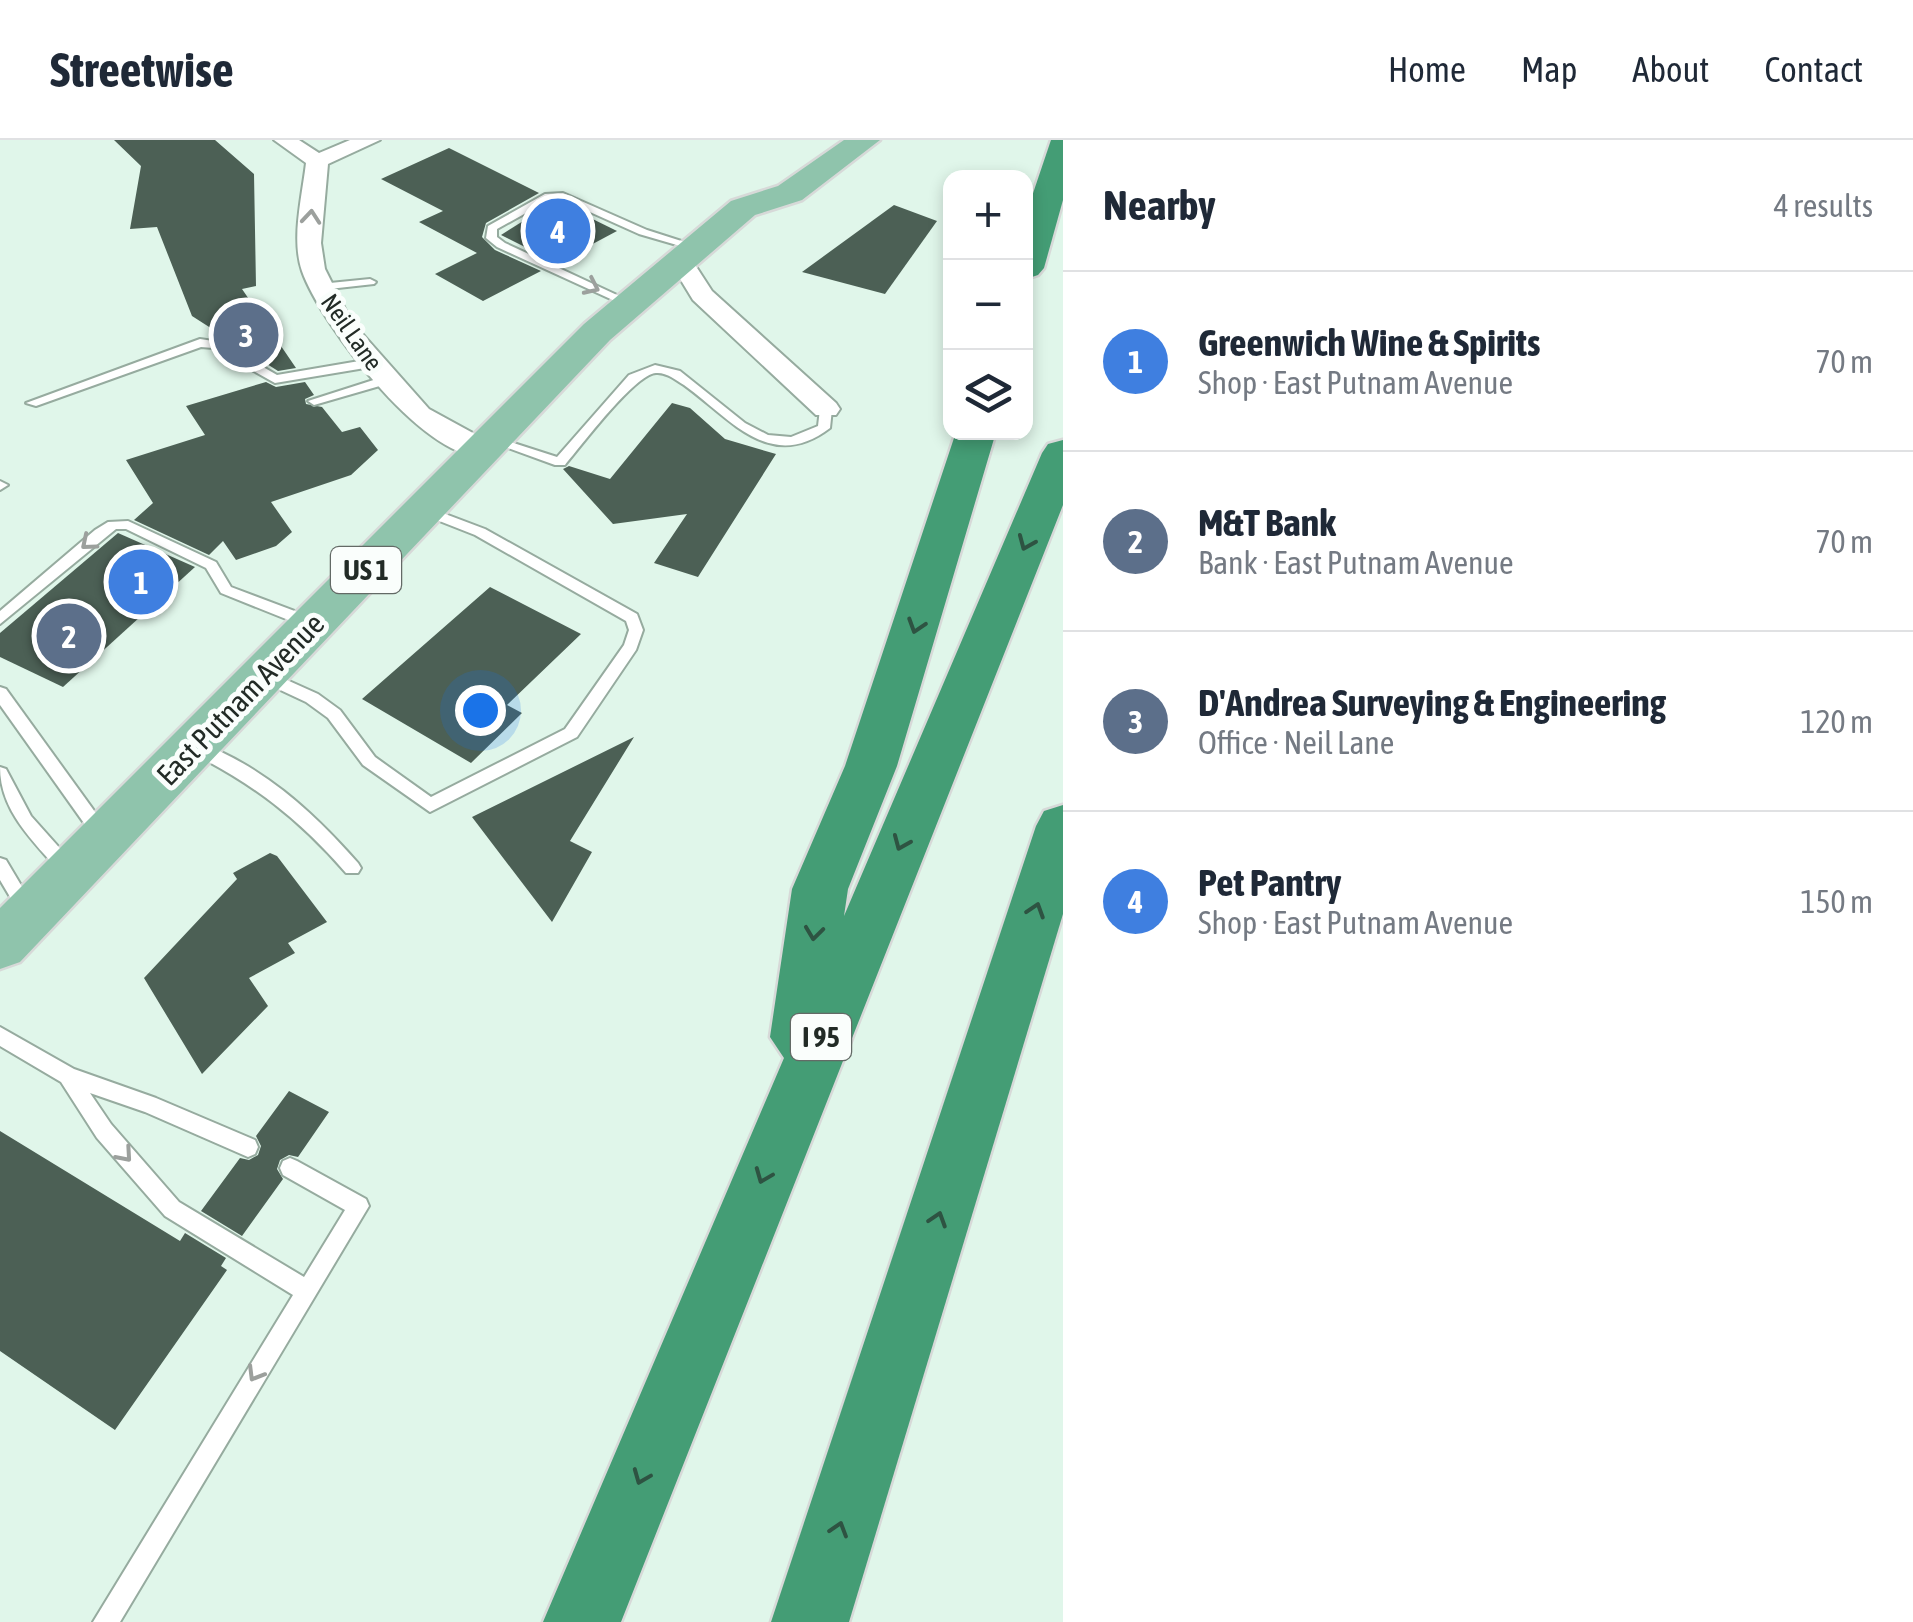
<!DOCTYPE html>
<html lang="en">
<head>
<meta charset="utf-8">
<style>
  body { margin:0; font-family:"Asap Condensed",sans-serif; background:#f2f2f3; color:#1f2937 }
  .controls { position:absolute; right:30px; top:30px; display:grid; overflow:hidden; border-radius:20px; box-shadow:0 5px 15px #0003 }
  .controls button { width:90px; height:90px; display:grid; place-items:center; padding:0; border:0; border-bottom:2px solid #e0e1e3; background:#fff; color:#1f2937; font:50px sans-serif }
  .you { position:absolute; left:480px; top:570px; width:35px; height:35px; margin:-25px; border:8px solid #fff; border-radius:50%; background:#1a73e8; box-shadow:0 0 0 15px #1a73e833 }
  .badge { display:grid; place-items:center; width:65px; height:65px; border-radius:50%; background:#111827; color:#fff; font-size:32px; font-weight:700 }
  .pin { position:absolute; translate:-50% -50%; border:5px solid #fff; box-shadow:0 2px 10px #0006 }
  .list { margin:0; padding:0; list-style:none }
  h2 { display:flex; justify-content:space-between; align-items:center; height:130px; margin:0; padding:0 40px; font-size:42px }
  h2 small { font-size:32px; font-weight:400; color:#747a83 }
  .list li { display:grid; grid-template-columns:65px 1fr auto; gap:30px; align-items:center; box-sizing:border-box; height:180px; padding:0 40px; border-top:2px solid #e0e1e3 }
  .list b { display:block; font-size:38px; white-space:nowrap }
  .list p { margin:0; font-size:32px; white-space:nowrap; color:#747a83 }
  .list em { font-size:32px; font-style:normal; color:#747a83 }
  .icon { flex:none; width:55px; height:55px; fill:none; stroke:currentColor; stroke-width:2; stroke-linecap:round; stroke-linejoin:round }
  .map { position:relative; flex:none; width:1063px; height:1482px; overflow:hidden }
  header { display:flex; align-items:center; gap:60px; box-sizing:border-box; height:140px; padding:0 50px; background:#fff; border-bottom:2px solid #e0e1e3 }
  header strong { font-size:48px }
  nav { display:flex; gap:55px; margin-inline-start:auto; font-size:35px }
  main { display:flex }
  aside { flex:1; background:#fff }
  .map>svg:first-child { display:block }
  .building { fill:#4c6055 }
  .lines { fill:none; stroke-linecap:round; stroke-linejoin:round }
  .service-casing { stroke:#96ab9f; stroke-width:4 }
  .minor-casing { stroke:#96ab9f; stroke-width:4 }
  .primary-casing { stroke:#d7d9d8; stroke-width:5 }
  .motorway-casing { stroke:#d7d9d8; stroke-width:5 }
  .service { fill:#fff; fill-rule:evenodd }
  .minor { fill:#fff; fill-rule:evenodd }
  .primary { fill:#8fc4ac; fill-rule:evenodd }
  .motorway { fill:#449d75; fill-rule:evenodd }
  .oneway { stroke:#9ca09d }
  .oneway2 { stroke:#2e5342 }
  .labels { text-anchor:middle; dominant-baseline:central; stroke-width:10; stroke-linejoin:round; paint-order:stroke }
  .far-street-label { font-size:25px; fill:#222b26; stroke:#fafefc }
  .shield { fill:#fafefc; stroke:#636a66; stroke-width:2.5 }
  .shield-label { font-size:28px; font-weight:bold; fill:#222b26 }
  .street-label { font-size:30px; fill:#222b26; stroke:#fafefc }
</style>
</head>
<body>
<header>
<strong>Streetwise</strong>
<nav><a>Home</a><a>Map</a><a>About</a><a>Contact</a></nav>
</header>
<main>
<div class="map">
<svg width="1063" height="1482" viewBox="0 0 1063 1482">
  <rect width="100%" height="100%" fill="#e0f6ea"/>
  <g class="building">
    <polygon points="114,0 215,0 254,34 256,146 242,149 296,228 278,231 192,176 157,87 130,89 141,26"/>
    <polygon points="449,8 539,53 486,83 482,97 495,110 541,131 483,161 435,134 477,113 419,82 443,71 381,39"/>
    <polygon points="552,63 560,63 617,91 557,123 501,95"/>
    <polygon points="894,65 937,81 885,154 802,132"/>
    <polygon points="266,242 276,247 305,242 314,255 305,259 306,264 322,267 342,292 360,287 378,310 351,335 271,362 292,392 276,406 236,420 223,401 209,415 134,380 153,363 126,320 205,295 186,266"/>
    <polygon points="672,263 690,268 725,299 776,314 698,437 654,423 687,374 613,384 563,329 569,326 610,339"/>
    <polygon points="118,393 195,427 63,547 0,517 0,493"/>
    <polygon points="490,447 581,494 507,565 522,573 471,623 362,559"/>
    <polygon points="634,597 570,701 592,712 552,782 472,677"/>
    <polygon points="270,713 277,716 327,782 288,803 295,813 249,838 268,866 202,934 144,838 237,739 233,733"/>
    <polygon points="289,951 329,972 298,1017 289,1015 280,1020 277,1029 283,1039 242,1096 201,1071 240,1018 249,1020 258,1015 261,1006 256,996"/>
    <polygon points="0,991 180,1101 185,1093 226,1118 221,1126 227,1130 115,1290 0,1211"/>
  </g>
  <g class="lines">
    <g class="service-casing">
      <g id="service">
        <polygon points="563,53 647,90 700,107 694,110 639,94 561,59 551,59 497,89 497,97 505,103 632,162 634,164 628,167 497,107 486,98 488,86 545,54"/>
        <polygon points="370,139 376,142 374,144 320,150 314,147 320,144"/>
        <polygon points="200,199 220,202 277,235 371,219 377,223 371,227 275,243 213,208 201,207 36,266 26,263"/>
        <path d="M655 225 680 231 745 283 768 295 791 297 818 286 820 269 826 265 832 269 830 288C770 334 730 278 684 245 676 240 666 232 656 233 635 234 581 306 565 325H555L486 300 492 296 557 317 629 235Z"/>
        <polygon points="386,236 392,240 390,243 314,265 308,261"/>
        <polygon points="0,341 8,345 0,350"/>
        <polygon points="424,366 485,389 637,474 643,490 636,510 577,597 430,672 363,625 328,578 306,562 259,540 256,536 259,532 269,532 318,554 340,570 375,617 431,657 565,589 624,505 629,490 626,481 475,395 419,373 419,367"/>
        <polygon points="128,381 216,422 231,447 316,479 318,483 311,488 306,487 221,453 206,428 126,389 116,389 0,484 0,471 95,390 108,382"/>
        <polygon points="0,547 6,549 108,690 111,695 108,700 96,700 0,565"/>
        <path d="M194 601C261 624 312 671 358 723L361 728 358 733H346C298 678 254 644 188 611L186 607Z"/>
        <path d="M0 627 6 629 31 676 73 723 76 728 73 733H61C33 701 0 671 0 627Z"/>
        <polygon points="0,718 6,720 34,767 37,772 34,777 22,777 0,740"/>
        <polygon points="0,887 74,929 156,958 255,1000 258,1007 255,1014 248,1017 145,972 90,953 111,984 179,1062 304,1137 345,1070 283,1035 280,1028 283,1021 290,1018 297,1021 366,1059 369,1066 120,1482 93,1482 293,1155 165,1076 97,998 61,942 0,906"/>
      </g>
    </g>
    <g class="minor-casing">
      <g id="minor">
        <path d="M274 0H299L319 13 350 0H380L328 24 321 103 325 129 351 181 429 269 493 304 497 310 493 316C431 332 320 183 302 131 291 99 302 57 306 23Z"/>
        <polygon points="680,112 688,114 712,151 836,263 840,269 836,275 816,275 693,160 668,119"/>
      </g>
    </g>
    <g class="primary-casing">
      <polygon id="primary" points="844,0 880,0 802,60 755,75 610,200 20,822 0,829 0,768 584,184 731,61 778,46"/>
    </g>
    <g class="motorway-casing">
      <g id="motorway">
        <polygon points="1051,0 1063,0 1063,60 1044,128 1038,135 1026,139 1026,74"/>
        <polygon points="956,292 996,292 897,626 848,749 844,776 1042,313 1048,304 1063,300 1063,365 621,1482 543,1482 784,918 770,897 792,749 845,626"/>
        <polygon points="1063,665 1063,774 849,1482 771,1482 1036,686 1044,671"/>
      </g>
    </g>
    <use href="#service" class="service"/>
    <use href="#minor" class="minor"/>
    <use href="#primary" class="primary"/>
    <use href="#motorway" class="motorway"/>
  </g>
  <defs><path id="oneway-chevron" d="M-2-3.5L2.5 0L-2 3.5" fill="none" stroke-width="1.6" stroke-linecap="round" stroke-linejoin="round" transform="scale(2.5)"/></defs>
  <g class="oneway">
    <use href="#oneway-chevron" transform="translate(311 77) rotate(-85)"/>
    <use href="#oneway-chevron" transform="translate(592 147) rotate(25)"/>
    <use href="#oneway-chevron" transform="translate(88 403) rotate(140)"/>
    <use href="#oneway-chevron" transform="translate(125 1015) rotate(49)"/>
    <use href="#oneway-chevron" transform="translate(255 1234) rotate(121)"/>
  </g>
  <g class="oneway2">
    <use href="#oneway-chevron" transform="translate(1026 403) rotate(113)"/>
    <use href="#oneway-chevron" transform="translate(916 486) rotate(108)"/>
    <use href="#oneway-chevron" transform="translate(901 703) rotate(113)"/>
    <use href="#oneway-chevron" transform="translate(1036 770) rotate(-72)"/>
    <use href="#oneway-chevron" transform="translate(814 793) rotate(97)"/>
    <use href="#oneway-chevron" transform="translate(763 1036) rotate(112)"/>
    <use href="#oneway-chevron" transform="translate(938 1079) rotate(-72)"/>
    <use href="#oneway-chevron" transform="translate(641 1337) rotate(112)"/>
    <use href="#oneway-chevron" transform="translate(839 1389) rotate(-73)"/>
  </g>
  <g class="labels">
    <g class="far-street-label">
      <text transform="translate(352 192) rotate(55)">Neil Lane</text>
    </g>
    <g class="shield">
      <rect x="331" y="407" width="70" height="46" rx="8"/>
      <rect x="791" y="874" width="60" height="46" rx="8"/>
    </g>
    <g class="shield-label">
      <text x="366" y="430">US 1</text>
      <text x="821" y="897">I 95</text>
    </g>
    <g class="street-label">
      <text transform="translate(240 559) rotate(-46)">East Putnam Avenue</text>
    </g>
  </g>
</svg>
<div class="controls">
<button>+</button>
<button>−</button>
<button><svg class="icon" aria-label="layers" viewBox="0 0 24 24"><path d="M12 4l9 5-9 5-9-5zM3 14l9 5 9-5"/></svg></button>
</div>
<div class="you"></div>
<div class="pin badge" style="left:141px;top:442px;background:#3f7fe0">1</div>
<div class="pin badge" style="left:69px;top:496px;background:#5c6f8a">2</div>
<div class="pin badge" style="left:246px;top:195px;background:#5c6f8a">3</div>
<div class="pin badge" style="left:558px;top:91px;background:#3f7fe0">4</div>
</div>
<aside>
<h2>Nearby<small>4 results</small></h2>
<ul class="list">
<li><span class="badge" style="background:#3f7fe0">1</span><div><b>Greenwich Wine &amp; Spirits</b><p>Shop · East Putnam Avenue</p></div><em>70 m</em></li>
<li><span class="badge" style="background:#5c6f8a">2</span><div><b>M&amp;T Bank</b><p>Bank · East Putnam Avenue</p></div><em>70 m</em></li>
<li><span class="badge" style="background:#5c6f8a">3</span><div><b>D'Andrea Surveying &amp; Engineering</b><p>Office · Neil Lane</p></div><em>120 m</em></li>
<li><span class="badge" style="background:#3f7fe0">4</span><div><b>Pet Pantry</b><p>Shop · East Putnam Avenue</p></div><em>150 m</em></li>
</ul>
</aside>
</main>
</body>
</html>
